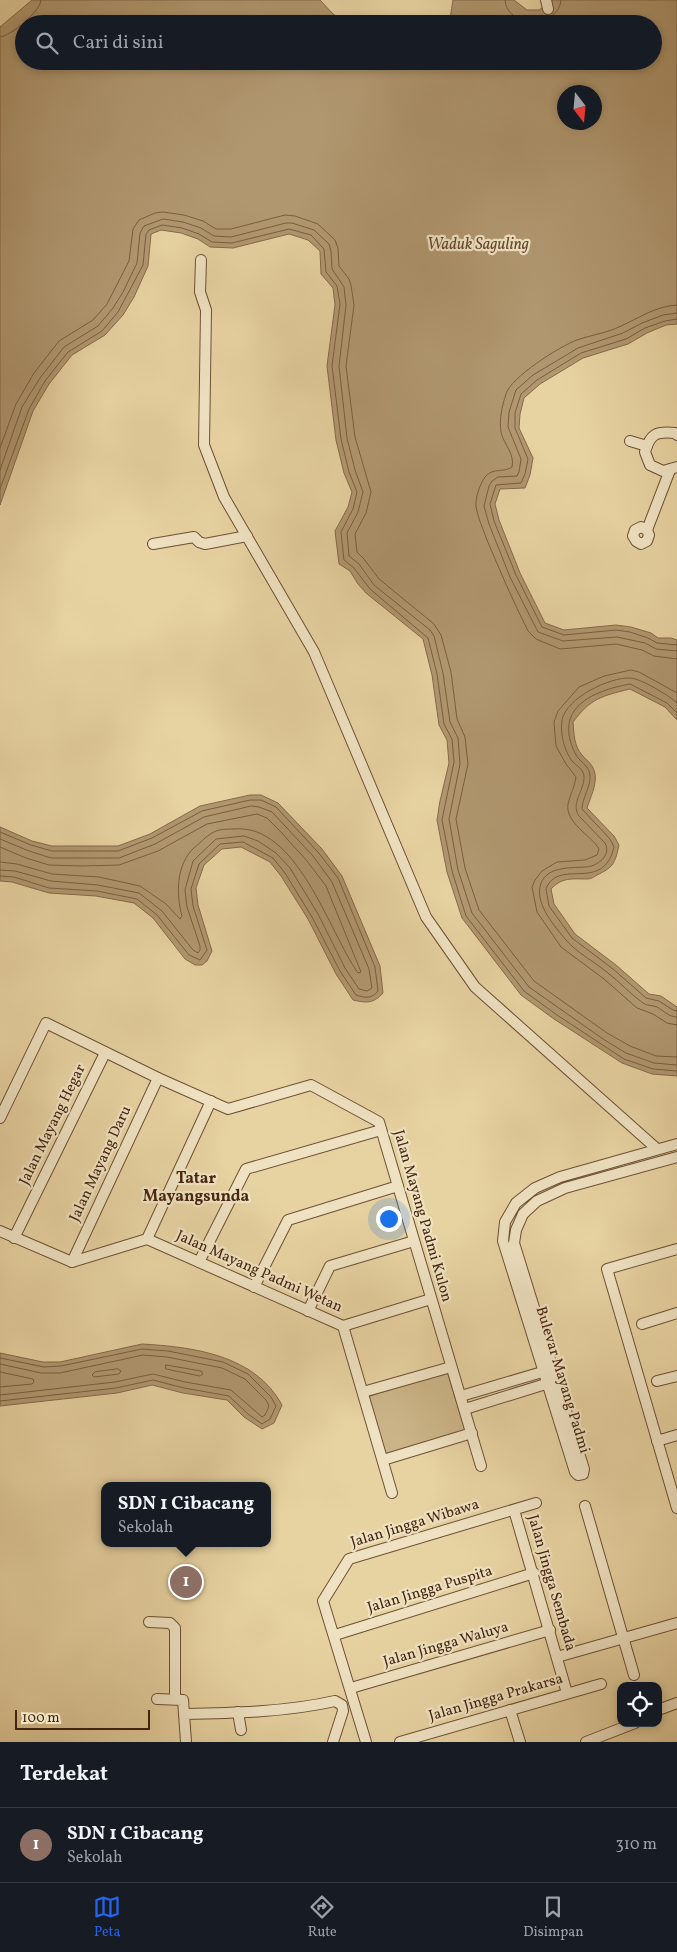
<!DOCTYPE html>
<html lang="id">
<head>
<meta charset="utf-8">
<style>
  body { margin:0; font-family:Vollkorn,serif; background:#20242c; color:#f1f3f6 }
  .controls { position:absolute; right:15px; bottom:15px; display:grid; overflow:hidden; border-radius:10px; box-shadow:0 2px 8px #0003 }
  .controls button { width:45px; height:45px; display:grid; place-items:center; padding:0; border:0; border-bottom:1px solid #363941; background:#171b24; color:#f1f3f6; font:25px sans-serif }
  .compass { position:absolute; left:557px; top:85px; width:45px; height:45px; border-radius:50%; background:#171b24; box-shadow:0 2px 8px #0003; rotate:164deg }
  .scale { position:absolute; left:15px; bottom:12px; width:135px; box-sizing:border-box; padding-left:5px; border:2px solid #45250f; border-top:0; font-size:14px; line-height:18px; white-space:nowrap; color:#45250f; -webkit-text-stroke:4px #efe2c2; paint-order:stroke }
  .you { position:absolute; left:388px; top:1218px; width:18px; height:18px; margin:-12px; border:4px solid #fff; border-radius:50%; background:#1a73e8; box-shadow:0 0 0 8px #1a73e833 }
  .badge { display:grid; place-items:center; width:32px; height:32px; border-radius:50%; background:#2563eb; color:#fff; font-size:16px; font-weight:700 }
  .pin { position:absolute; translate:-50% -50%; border:2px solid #fff; box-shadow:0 1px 5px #0006 }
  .popup { position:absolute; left:101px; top:1482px; width:170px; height:65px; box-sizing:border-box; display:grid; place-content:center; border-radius:10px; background:#171b24; filter:drop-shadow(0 1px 4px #0005); font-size:16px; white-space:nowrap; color:#9ea1a6 }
  .popup b { font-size:19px; color:#f1f3f6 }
  .popup::after { content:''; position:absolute; left:50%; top:100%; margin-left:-10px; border:10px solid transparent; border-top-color:#171b24 }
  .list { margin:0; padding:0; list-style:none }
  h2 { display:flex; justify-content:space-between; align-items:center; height:65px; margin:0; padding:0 20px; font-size:21px }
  h2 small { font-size:16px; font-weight:400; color:#9ea1a6 }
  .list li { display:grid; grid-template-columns:32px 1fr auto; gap:15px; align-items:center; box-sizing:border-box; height:75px; padding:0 20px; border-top:1px solid #363941 }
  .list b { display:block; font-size:19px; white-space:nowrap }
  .list p { margin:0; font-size:16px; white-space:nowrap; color:#9ea1a6 }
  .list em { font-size:16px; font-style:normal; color:#9ea1a6 }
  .icon { flex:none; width:28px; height:28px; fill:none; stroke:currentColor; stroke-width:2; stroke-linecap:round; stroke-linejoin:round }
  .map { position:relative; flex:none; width:677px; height:1742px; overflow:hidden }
  .search { position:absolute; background:#171b24; box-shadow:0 2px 8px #0003; left:15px; right:15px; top:15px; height:55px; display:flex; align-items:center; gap:12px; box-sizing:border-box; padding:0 18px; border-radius:28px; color:#9ea1a6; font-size:19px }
  .sheet { height:140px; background:#171b24 }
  nav { display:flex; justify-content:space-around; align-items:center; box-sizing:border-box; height:70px; border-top:1px solid #363941; background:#171b24; font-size:14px; color:#9ea1a6 }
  nav a { display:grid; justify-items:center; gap:2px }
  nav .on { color:#2563eb }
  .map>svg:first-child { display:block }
  .green { fill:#cbb588; stroke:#886d4c }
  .water { fill:#b0976f; stroke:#856949; fill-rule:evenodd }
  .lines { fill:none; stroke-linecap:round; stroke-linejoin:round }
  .shore { stroke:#7a5e3f; stroke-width:1 }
  .minor-casing { stroke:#6e5034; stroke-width:12 }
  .minor { stroke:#efe2c2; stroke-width:10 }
  .labels { text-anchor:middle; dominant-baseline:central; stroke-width:4.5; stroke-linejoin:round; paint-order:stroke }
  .street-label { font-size:15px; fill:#45250f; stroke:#efe2c2 }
  .water-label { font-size:16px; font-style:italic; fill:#65472c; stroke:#efe2c2 }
  .neighbourhood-label { font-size:16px; font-weight:bold; fill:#45250f; stroke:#efe2c2 }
</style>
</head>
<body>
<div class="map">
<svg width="677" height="1742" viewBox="0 0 677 1742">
  <rect width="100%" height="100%" fill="#e7d2a1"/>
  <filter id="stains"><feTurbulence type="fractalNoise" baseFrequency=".004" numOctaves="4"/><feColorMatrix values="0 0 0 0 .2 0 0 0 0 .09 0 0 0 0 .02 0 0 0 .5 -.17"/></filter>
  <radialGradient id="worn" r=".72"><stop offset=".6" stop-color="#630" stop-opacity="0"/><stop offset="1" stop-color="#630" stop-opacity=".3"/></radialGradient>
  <polygon class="green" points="447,1371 465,1430 385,1455 367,1397"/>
  <g class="water">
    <path d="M32 0H320L333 14 349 24H24V61H653V24H446L450 19 453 0H514L527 10H539L552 0H677V324L666 325 647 333 628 344 583 358 540 384 524 398 520 414 519 428 533 458 530 475 525 488 500 489 495 504 499 520 520 573 545 623 564 630 616 625 631 627 651 633 658 638H671L677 640V720L665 707 630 689C602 696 591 698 573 722 574 734 574 746 582 755 588 762 593 764 595 774 597 785 590 798 587 808L614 836 619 845C615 863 614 867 597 875 594 877 591 879 587 879 572 879 562 877 551 889L554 904 575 934 616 965 649 994 661 996 677 1007V1076L652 1074 622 1063 554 1019 521 995 462 918 447 872 437 820 440 801 449 763 447 740 439 725 432 675 423 639 366 593 358 584 350 571 339 564 335 531 348 507 352 492 344 473 336 440 327 366 335 305 333 288 321 274 320 251 308 240 289 234 233 248 210 247 198 239 181 233 161 230 151 234 148 266 134 297 123 315 105 335 72 355 49 384 33 411 0 505V27ZM564 92H594V122H564Z"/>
    <path d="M250 795H261L278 803 322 849 342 876 380 966 383 993C373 1004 366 1003 353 1000L336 974 308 919 281 876 270 862 241 847 222 849 204 865 196 888 198 905 212 951 207 961 202 965H195L185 959 153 918 134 903 96 896 49 893 12 882 0 881V827L32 841 52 846H118L150 834 200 806Z"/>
    <path d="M142 1344C194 1347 255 1355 282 1405L274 1423 262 1429 244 1417 227 1400 183 1393 152 1385 117 1393 0 1406V1353L43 1362H60Z"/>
  </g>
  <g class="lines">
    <g class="shore">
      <path d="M505 0C506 28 559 29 561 0"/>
      <path d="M0 37C11 36 41 11 41 0"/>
      <path d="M677 305C656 306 639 318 621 326 607 333 591 335 577 340 560 346 510 378 506 394 502 406 499 420 501 432 504 445 515 454 512 467 504 473 493 467 485 477 480 484 475 498 476 507 478 518 483 529 487 540 500 571 513 601 528 631L536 639 560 649 616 644 642 650 654 656 677 659"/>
      <polyline points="677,313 663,315 642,323 623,333 578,348 533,375 516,390 509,412 508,427 521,459 519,472 517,476 498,477 492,481 489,486 484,506 489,524 510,577 538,632 563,641 617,637 645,643 656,649 677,651"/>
      <polyline points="677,319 665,321 645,328 626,339 581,353 537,380 521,394 515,413 515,428 528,459 525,474 521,483 496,485 490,504 494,521 516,575 542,627 564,635 616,630 630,632 648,638 657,643 677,645"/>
      <polyline points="0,448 16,404 34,373 59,341 93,320 107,304 129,261 133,229 139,220 155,213 163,212 184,215 203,221 216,229 231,229 285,215 295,216 318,224 335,240 338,248 339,266 349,279 351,285 354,305 346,366 355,437 371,492 366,513 355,534 357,552 364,559 379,579 434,624 441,635 451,672 457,719 465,737 468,764 456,819 465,868 479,910 534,981 607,1033 630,1046 656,1056 677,1057"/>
      <polyline points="0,470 22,407 40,378 64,347 98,326 113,308 123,292 137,263 140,233 144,226 163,219 183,222 201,228 214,236 231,237 286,223 292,223 314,230 329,244 331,251 332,269 344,287 346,305 339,366 347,438 355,470 363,492 358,512 347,533 349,556 359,564 374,585 430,630 434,636 443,673 450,722 458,738 460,764 449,819 458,870 472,913 529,987 603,1039 626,1053 654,1063 677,1065"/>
      <polyline points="0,489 29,409 45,381 68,352 102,331 118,312 143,265 146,234 149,230 162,225 182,228 199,234 212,242 232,243 289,229 311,235 324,249 326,272 337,286 340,304 332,366 341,439 349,472 357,492 353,509 341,532 344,560 354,568 370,589 428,638 437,674 444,724 452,739 454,762 442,820 452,871 466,916 524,991 557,1015 624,1059 653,1069 677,1071"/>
      <path d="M677 693 639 672 631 670 604 676 579 687 558 711 554 722 556 746 566 764 576 777C575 786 570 795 568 804 565 823 591 835 599 849L597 855 585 860 557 862 542 871 535 880 532 887 537 912 561 947 604 979 637 1008 653 1014 667 1023 677 1025"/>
      <path d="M677 703C670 696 640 678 630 678 610 677 566 698 562 720 560 734 564 750 572 761 576 766 583 768 584 776 585 790 570 803 579 816L605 843C612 855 597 867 585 867 570 868 544 866 540 887 536 905 555 927 566 940 577 953 595 962 608 973 620 982 630 994 643 1003 647 1006 652 1005 657 1007 664 1011 669 1017 677 1017"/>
      <path d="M677 713 667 703 630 684C592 691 553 708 575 753 579 762 589 765 590 775 591 787 582 798 582 809L610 839 614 847C603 894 558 857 546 889L549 906 572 938 613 969 646 998 659 1001 673 1010 677 1011"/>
      <path d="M0 832 31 845 52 851H118L152 838 202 811 250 800H261L276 807 318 852 338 878 375 967 378 991C372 999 365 998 356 995L340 971 312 917 285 873 273 858 243 842 220 844 199 864 191 889 193 906 207 950 200 960 189 955 157 915 137 899 97 891 49 888 14 877 0 876"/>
      <polyline points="0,839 29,851 51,858 119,858 155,844 204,817 251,806 259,807 272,812 313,856 332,882 369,969 372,988 367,991 359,989 345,968 318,914 290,868 276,853 258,841 244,836 216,839 193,861 185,890 187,907 200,946 200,950 198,953 193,950 162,911 139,893 98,885 51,881 15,871 0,870"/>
      <path d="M0 847 26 858 49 865 82 866 119 865 158 851 207 824 257 814 267 818 279 830 307 861 326 886 361 972 358 973C329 932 297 823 234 829 227 829 218 829 212 833 205 837 200 843 194 848 176 864 176 895 182 916L180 919 166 904 140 886 99 877 52 874 17 864 0 862"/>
      <polyline points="0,1358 44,1367 61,1366 142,1349 168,1351 223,1362 248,1374 271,1397 276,1406 270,1419 262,1424 248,1414 229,1396 184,1388 153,1380 116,1388 0,1401"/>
      <polyline points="0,1364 41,1373 60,1373 143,1355 167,1357 222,1368 245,1379 266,1400 269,1406 265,1415 262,1417 231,1390 185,1382 153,1374 115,1382 0,1395"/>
      <polygon points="166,1365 201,1371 203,1374 200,1376 166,1369"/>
      <polygon points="118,1369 121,1371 119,1374 94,1377 92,1375 95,1372"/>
      <polyline points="0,1372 33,1379 34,1382 32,1384 0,1387"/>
    </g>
    <g class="minor-casing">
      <g id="minor">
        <polyline points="546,0 548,9"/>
        <polyline points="201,260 200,292 206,310 204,445 224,497 314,652 426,917 475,987 657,1149"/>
        <path d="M677 435 675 433C656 431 650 434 645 452L650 465 663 471 677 467"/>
        <polyline points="630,441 647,446"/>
        <polyline points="647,530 641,527 635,530 633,536 636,541 641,544 647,541 649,535 647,530 670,470"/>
        <polyline points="153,544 194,537 199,542 205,544 247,536"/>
        <polyline points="0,1118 46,1023 158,1078 228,1109 311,1085 379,1122 481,1466"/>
        <polyline points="677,1144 560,1177 535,1188 516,1203 505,1222 503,1241 575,1472 578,1475 583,1474 584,1469 514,1243 516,1230 523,1214 537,1201 565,1188 677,1157"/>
        <polyline points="0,1231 72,1262 147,1239 343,1326 392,1493"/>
        <polyline points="14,1238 105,1053"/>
        <polyline points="147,1239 211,1101"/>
        <polyline points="677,1249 607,1269 677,1508"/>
        <polyline points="72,1262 158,1078"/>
        <polyline points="199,1262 246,1169 381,1130"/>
        <polyline points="254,1287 288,1220 398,1186"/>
        <polyline points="308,1311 330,1266 414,1241"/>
        <polyline points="642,1324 677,1313"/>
        <polyline points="343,1326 431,1299"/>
        <polyline points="657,1381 677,1376"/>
        <polyline points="363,1392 451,1367"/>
        <polyline points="461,1396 549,1370"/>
        <polyline points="465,1409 552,1382"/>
        <polyline points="657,1441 677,1435"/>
        <polyline points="383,1460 472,1433"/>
        <polyline points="585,1506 634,1675"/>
        <polyline points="514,1510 567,1693"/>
        <polyline points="149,1622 170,1623 175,1628 175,1699"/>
        <polyline points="335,1635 534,1573"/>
        <polyline points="557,1657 677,1623"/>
        <polyline points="351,1688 550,1630"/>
        <polyline points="157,1699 183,1700 184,1714"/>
        <polyline points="510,1710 520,1742"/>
        <polyline points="658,1710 677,1703"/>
        <polyline points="238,1712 241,1730"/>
        <path d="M186 1742 184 1714C235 1713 286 1712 335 1701L342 1705 343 1711 333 1742"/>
        <polyline points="366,1742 323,1601 349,1559 536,1503"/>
        <polyline points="400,1742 601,1684"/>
        <polyline points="586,1742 635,1723"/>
      </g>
    </g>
    <use href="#minor" class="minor"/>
  </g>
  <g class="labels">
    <g class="street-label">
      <text transform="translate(53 1125) rotate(-64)">Jalan Mayang Hegar</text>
      <text transform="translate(101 1164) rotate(-65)">Jalan Mayang Daru</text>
      <text transform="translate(422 1216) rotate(74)">Jalan Mayang Padmi Kulon</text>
      <text transform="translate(259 1272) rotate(24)">Jalan Mayang Padmi Wetan</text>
      <text transform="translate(562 1380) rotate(73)">Bulevar Mayang Padmi</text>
      <text transform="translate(415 1524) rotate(-17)">Jalan Jingga Wibawa</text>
      <text transform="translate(551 1583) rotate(74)">Jalan Jingga Sembada</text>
      <text transform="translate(430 1590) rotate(-17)">Jalan Jingga Puspita</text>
      <text transform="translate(446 1645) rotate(-16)">Jalan Jingga Waluya</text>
      <text transform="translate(496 1698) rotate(-16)">Jalan Jingga Prakarsa</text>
    </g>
    <g class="water-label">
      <text x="478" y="245">Waduk Saguling</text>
    </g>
    <g class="neighbourhood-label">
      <text x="196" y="1179">Tatar<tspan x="196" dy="18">Mayangsunda</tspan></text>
    </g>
  </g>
  <rect width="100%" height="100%" filter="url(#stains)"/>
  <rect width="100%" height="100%" fill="url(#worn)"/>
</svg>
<div class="controls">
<button><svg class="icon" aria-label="locate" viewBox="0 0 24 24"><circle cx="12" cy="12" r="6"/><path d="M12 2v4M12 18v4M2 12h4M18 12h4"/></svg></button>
</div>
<svg class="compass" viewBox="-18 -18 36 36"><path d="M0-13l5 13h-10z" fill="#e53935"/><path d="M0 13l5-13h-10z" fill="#9ea1a6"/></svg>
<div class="scale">100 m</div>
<div class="you"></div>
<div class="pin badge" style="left:186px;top:1582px;background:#8d6e63">1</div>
<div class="popup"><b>SDN 1 Cibacang</b>Sekolah</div>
<div class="search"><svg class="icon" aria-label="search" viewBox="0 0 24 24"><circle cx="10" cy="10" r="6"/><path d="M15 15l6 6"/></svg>Cari di sini</div>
</div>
<section class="sheet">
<h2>Terdekat<small></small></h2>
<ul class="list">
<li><span class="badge" style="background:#8d6e63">1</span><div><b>SDN 1 Cibacang</b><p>Sekolah</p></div><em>310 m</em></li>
</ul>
</section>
<nav>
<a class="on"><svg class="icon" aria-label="map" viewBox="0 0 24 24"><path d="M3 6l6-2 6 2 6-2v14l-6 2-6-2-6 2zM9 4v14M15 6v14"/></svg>Peta</a>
<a><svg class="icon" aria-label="directions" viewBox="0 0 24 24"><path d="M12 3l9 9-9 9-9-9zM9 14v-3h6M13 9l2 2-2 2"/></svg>Rute</a>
<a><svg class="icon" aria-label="saved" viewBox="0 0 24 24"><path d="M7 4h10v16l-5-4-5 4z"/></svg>Disimpan</a>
</nav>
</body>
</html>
